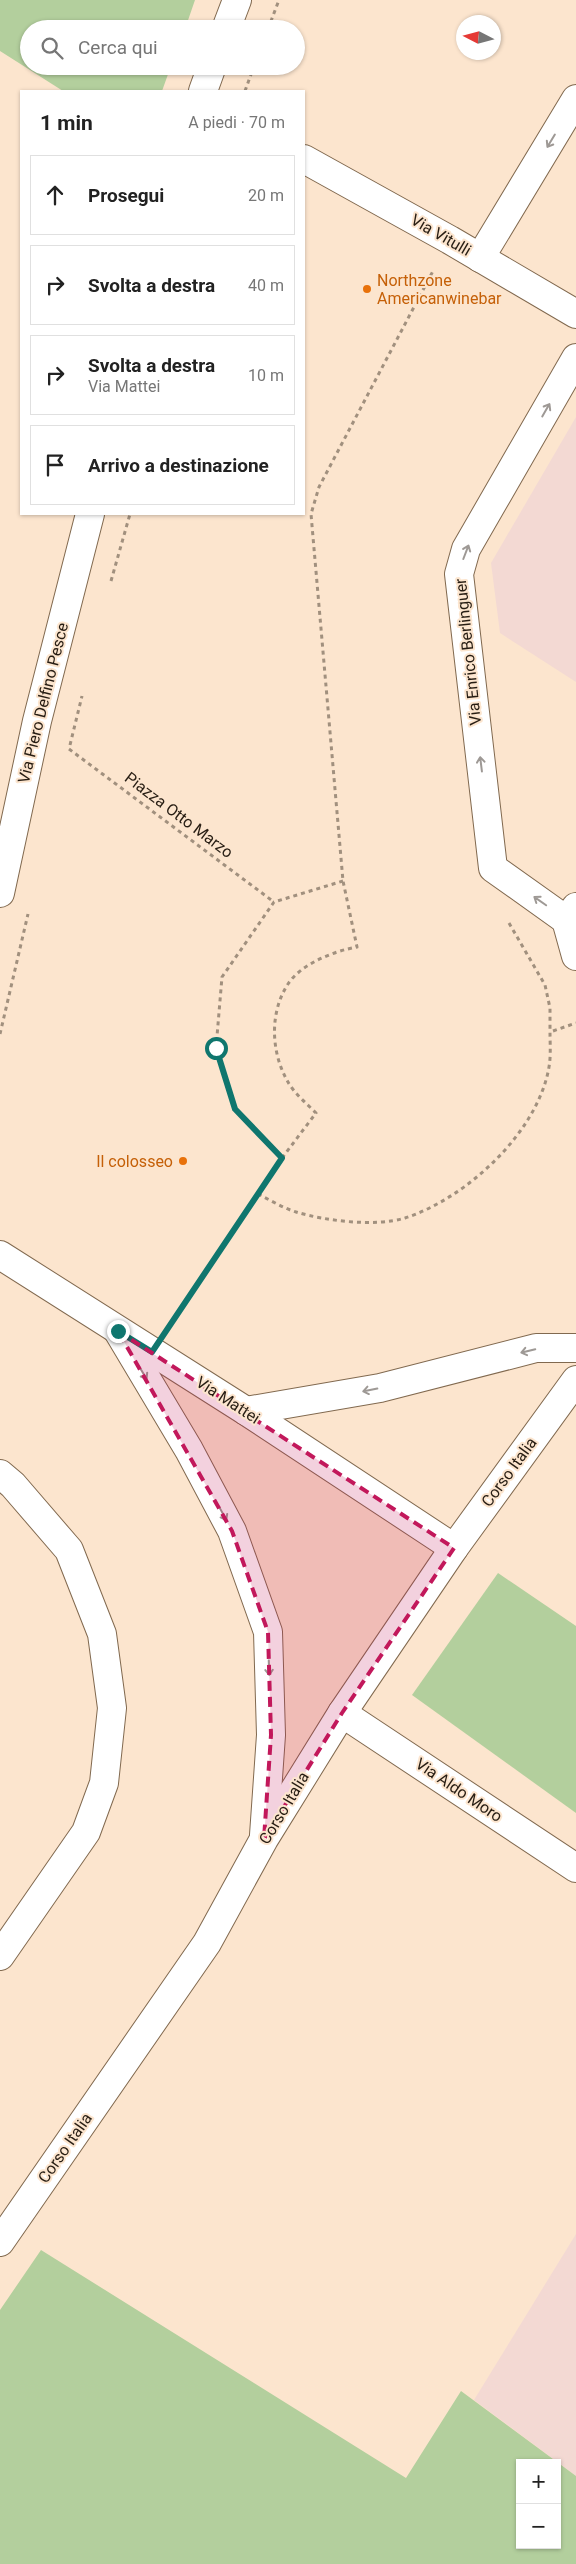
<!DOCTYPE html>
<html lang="it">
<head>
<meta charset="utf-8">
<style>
  body { margin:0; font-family:Roboto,sans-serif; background:#f6f6f6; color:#222 }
  .controls { position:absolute; right:15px; bottom:15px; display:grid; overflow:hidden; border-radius:0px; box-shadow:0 1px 4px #0004 }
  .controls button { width:45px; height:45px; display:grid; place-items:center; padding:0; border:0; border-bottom:1px solid #e0e0e0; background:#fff; color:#222; font:25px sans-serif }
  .compass { position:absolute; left:456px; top:15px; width:45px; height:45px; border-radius:50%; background:#fff; box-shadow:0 1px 4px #0004; rotate:276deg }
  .stop { position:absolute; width:15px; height:15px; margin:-11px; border:4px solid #0f766e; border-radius:50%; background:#fff }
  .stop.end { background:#0f766e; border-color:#fff; box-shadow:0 1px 5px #0008 }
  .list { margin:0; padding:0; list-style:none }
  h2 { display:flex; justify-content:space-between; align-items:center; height:65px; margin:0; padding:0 20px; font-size:21px }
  h2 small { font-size:16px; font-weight:400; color:#767676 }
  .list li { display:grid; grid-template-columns:32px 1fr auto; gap:15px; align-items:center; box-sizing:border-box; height:80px; margin:0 10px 10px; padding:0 10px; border:1px solid #e0e0e0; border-radius:0px }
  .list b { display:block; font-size:19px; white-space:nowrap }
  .list p { margin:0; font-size:16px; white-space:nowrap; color:#767676 }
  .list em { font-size:16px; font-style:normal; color:#767676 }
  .icon { flex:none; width:28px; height:28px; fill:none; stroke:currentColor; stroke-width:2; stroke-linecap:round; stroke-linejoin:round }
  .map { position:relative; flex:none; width:576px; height:2564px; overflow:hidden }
  .search { position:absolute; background:#fff; box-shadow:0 1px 4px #0004; left:20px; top:20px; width:285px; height:55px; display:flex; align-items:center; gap:12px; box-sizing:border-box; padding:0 18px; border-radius:28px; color:#767676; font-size:19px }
  .panel { position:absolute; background:#fff; box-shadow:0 1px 4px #0004; left:20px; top:90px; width:285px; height:425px; border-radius:0px }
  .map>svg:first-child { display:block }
  .education { fill:#f3d9d3 }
  .grass { fill:#b3cf9d; fill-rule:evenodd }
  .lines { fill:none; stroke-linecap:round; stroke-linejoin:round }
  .street-casing { stroke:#81694f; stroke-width:30 }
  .secondary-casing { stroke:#81694f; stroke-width:30 }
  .path { stroke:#a1907e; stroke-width:3; stroke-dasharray:4 4; stroke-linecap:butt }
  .street { stroke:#fff; stroke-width:28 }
  .secondary { stroke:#fff; stroke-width:28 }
  .oneway { stroke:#9e9995 }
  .route { stroke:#0f766e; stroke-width:6 }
  .marked { fill:#c2185b; fill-opacity:0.2; stroke:#c2185b; stroke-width:4; stroke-dasharray:10 6; stroke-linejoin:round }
  .food-dot { fill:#e8710a; stroke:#fce5ce; stroke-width:2 }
  .labels { text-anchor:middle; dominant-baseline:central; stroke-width:4; stroke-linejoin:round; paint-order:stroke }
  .street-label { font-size:16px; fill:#271d13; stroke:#fce5ce }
  .food-label { font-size:16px; fill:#c56008; stroke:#fce5ce; text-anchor:start }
</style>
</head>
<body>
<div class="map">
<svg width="576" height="2564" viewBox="0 0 576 2564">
  <rect width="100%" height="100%" fill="#fce5ce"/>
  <g class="education">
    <polygon points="576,417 576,682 500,633 491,563"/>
    <polygon points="576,2234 576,2476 474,2400"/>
  </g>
  <g class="grass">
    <polygon points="0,0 195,0 185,29 29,29 29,66 171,66 162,91 63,91 0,51"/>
    <polygon points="498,1573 576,1626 576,1813 412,1695"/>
    <path d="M41 2250 406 2478 461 2391 576 2476V2564H0V2310ZM520 2463H557V2545H520Z"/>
  </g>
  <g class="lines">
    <g class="street-casing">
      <g id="street">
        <polyline points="304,159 450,240 576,314"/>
        <polyline points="480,258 576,99"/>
        <polyline points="576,358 466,549 459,574 493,868 566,920 576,907"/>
        <polyline points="566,920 576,956"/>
        <polyline points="0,1255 246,1411 454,1548"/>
        <polyline points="118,1331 189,1450 232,1531 268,1632 271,1735 264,1835"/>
        <polyline points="246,1411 380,1388 536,1348 576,1348"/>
        <polyline points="0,1474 13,1485 69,1550 102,1634 112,1708 104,1783 86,1832 0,1956"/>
        <polyline points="342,1713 576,1868"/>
        <polyline points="0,2242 207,1943 264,1839 342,1713 454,1548 576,1380"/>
      </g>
    </g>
    <g class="secondary-casing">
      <g id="secondary">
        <polyline points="226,29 237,0"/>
        <polyline points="203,91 212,66"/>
        <polyline points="0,893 37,721 90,514"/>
      </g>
    </g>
    <g class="path">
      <polyline points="268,29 279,0"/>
      <polyline points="245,91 254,66"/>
      <polyline points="111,581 130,514"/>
      <polyline points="70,745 82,696"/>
      <polyline points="69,749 274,902"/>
      <polyline points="509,923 545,985 550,1008 550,1032"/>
      <polyline points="0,1034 28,914"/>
      <path d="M282 1158 316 1113C307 1104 294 1093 288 1082 271 1053 269 1013 288 984 301 964 334 951 357 947L343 881 311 514 319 487 433 271"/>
      <path d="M258 1194C270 1200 283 1208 296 1212 326 1221 375 1227 405 1218 467 1198 538 1132 549 1067 551 1056 550 1043 550 1032L576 1023"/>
      <polyline points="172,1322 282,1158 235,1109 216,1048 222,977 274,902 343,881"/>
    </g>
    <use href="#street" class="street"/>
    <use href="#secondary" class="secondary"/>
  </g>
  <defs><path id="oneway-shaft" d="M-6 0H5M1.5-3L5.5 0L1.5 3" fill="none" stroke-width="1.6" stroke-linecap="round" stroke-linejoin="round" transform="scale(1.25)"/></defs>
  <g class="oneway">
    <use href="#oneway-shaft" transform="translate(551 141) rotate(121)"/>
    <use href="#oneway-shaft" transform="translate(546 410) rotate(-60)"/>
    <use href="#oneway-shaft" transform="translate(466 552) rotate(-69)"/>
    <use href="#oneway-shaft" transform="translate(481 764) rotate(-97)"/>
    <use href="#oneway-shaft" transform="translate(540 901) rotate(-145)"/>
    <use href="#oneway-shaft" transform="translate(528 1351) rotate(166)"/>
    <use href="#oneway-shaft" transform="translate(143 1373) rotate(59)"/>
    <use href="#oneway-shaft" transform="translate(370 1390) rotate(169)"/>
    <use href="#oneway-shaft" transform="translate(223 1514) rotate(62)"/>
    <use href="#oneway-shaft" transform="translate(269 1668) rotate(88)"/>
  </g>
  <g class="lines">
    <polyline class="route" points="118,1331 152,1352 282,1158 235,1109 216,1048"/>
  </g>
  <path class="marked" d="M118 1331 454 1548 342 1713 264 1839 271 1735 268 1632 232 1531Z"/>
  <g class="food-dot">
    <circle cx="367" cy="289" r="5"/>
    <circle cx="183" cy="1161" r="5"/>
  </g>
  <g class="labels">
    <g class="street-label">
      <text transform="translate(441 235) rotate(30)">Via Vitulli</text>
      <text transform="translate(468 652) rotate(-96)">Via Enrico Berlinguer</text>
      <text transform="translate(43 703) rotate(-76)">Via Piero Delfino Pesce</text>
      <text transform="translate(179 815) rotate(37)">Piazza Otto Marzo</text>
      <text transform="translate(228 1400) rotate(33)">Via Mattei</text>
      <text transform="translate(509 1472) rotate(-54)">Corso Italia</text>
      <text transform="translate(459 1790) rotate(34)">Via Aldo Moro</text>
      <text transform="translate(284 1808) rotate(-59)">Corso Italia</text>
      <text transform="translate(65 2148) rotate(-55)">Corso Italia</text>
    </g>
    <g class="food-label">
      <text x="377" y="280">Northzone<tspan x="377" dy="18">Americanwinebar</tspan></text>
      <text x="173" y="1161" text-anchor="end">Il colosseo</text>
    </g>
  </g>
</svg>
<div class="controls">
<button>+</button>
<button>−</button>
</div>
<svg class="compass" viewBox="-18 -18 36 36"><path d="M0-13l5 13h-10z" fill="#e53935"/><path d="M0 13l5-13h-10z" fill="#767676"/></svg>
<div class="stop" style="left:216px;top:1048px"></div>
<div class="stop end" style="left:118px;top:1331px"></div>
<div class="search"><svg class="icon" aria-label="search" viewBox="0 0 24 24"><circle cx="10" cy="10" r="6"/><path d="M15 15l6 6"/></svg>Cerca qui</div>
<section class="panel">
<h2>1 min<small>A piedi · 70 m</small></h2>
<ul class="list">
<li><svg class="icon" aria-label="ahead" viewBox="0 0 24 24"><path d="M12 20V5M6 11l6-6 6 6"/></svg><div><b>Prosegui</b></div><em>20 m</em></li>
<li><svg class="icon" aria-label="right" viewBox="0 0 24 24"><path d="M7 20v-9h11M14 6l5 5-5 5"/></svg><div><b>Svolta a destra</b></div><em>40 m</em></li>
<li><svg class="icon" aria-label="right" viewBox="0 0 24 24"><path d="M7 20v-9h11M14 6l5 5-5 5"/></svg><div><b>Svolta a destra</b><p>Via Mattei</p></div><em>10 m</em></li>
<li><svg class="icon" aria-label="arrive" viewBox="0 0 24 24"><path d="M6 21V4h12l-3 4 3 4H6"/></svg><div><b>Arrivo a destinazione</b></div></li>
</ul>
</section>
</div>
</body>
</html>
